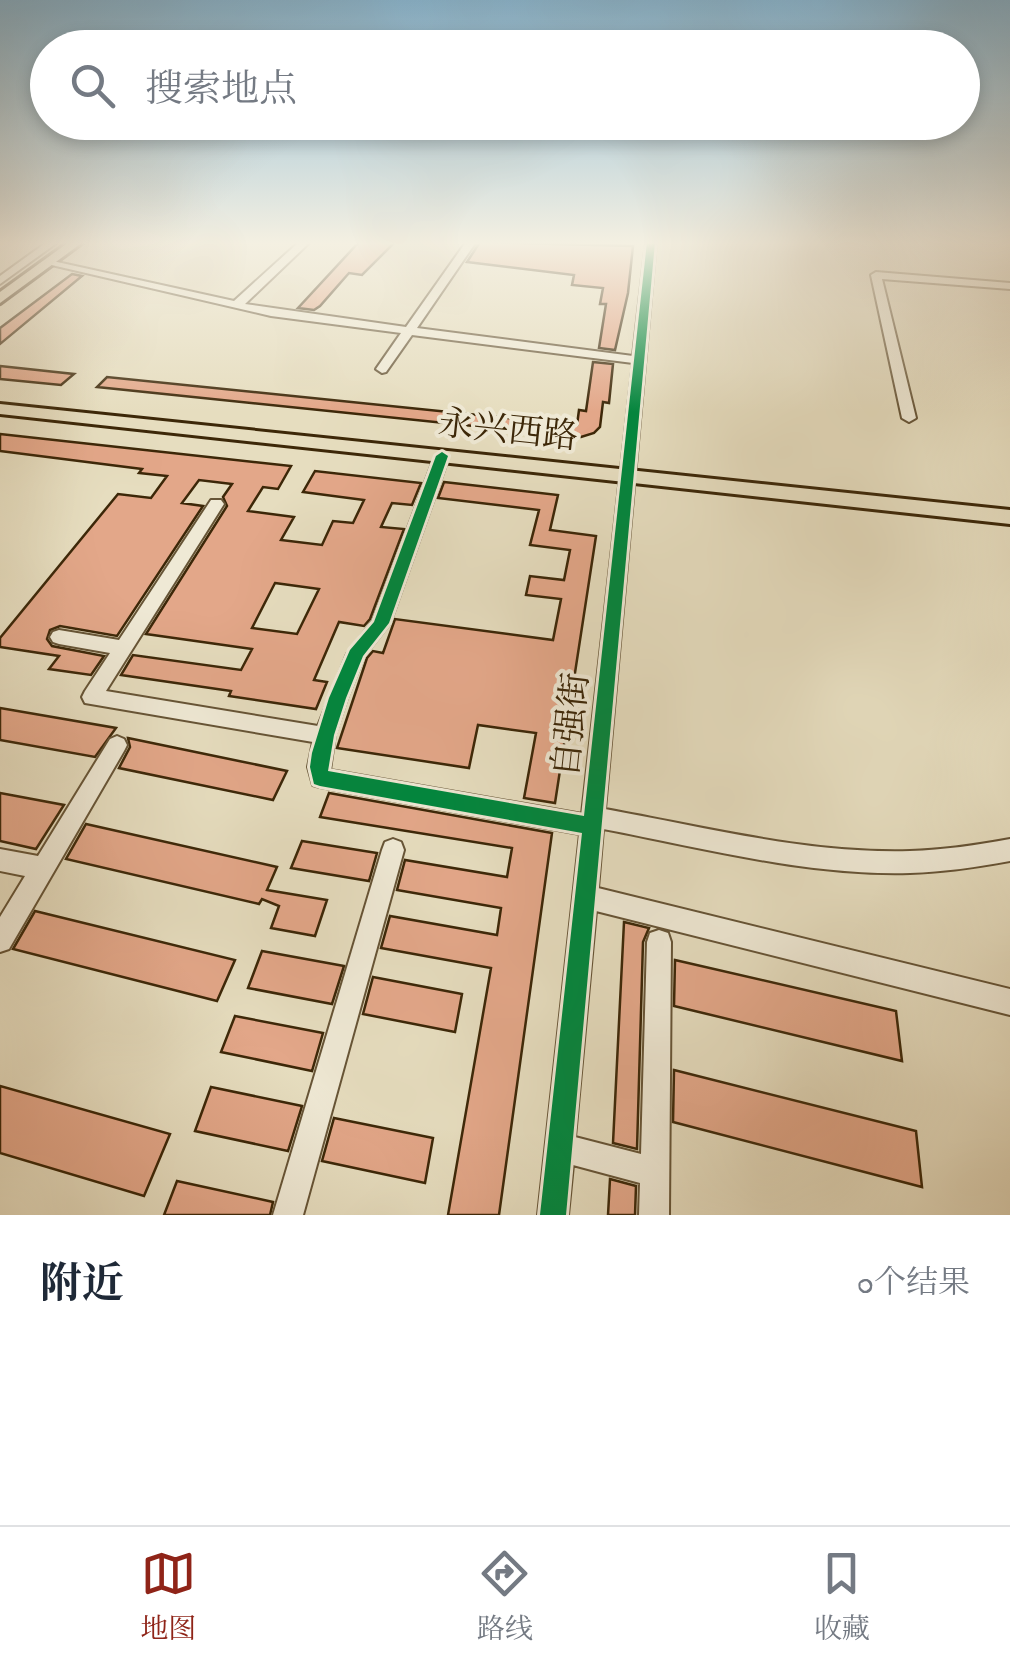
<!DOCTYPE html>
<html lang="zh">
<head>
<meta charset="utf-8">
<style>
  body { margin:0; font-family:"IM FELL DW Pica","Noto Serif SC",serif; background:#f6f6f7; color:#1f2937 }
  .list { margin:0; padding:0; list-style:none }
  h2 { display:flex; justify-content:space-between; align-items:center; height:130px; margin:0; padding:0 40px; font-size:42px }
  h2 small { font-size:32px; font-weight:400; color:#747a83 }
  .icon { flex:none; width:55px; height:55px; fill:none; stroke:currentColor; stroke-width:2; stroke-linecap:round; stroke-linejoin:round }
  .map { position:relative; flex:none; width:1010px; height:1215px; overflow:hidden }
  .search { position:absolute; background:#fff; box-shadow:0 5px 15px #0003; left:30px; right:30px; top:30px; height:110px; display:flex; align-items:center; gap:25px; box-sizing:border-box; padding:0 35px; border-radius:55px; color:#747a83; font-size:38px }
  .sheet { height:310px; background:#fff }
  nav { display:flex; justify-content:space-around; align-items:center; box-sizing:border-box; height:140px; border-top:2px solid #e0e1e3; background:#fff; font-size:28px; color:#747a83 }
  nav a { display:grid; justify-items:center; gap:5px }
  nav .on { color:#8f2418 }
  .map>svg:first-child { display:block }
  .building { fill:#e3a789; stroke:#3c2708; stroke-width:2.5; fill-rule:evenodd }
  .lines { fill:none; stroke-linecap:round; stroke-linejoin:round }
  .minor-casing { stroke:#665436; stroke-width:4 }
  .major-casing { stroke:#3c2708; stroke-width:6 }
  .minor { fill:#efe9d5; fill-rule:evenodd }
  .major { fill:#e6ddbf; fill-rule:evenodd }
  .cycleway-casing { stroke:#efe9d5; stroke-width:6 }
  .cycleway { fill:#00873e; fill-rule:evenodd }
  .labels { text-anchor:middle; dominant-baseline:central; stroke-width:8; stroke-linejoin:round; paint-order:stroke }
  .street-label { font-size:35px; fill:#3c2708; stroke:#efe9d5 }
</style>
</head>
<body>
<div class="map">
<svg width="1010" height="1215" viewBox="0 0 1010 1215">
  <rect width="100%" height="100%" fill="#e6ddbf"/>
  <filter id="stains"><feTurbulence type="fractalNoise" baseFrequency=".002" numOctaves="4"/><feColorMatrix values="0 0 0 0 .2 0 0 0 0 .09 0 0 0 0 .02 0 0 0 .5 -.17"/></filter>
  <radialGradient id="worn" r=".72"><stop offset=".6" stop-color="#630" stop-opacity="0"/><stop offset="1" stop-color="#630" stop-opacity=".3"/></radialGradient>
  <g class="building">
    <polygon points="359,242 395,242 362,275 349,273 320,306 314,310 298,308"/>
    <polygon points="480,242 633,246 628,293 615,350 599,348 606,304 600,304 603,288 572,285 574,275 467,262"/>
    <polygon points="72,274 82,276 0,344 0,328"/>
    <polygon points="593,362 613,364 609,403 603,402 600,427 594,433 581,437 97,387 107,377 577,425 579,410 586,411"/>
    <polygon points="0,366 74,374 61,385 0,379"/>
    <path d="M0 434 291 466 278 489 263 487 248 511 294 517 281 540 322 545 333 521 353 523 364 500 303 492 315 471 421 483 412 505 392 503 381 527 404 529 370 619 364 626 339 622 314 680 327 682 316 709 229 696 231 691 121 675 133 655 241 670 252 649 146 634 227 506 223 497 232 484 199 480 182 503 203 506 117 636 60 626 50 630 47 639 52 646 104 656 91 675 49 669 59 656 0 647V638L118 494 151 498 167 476 139 473 142 469 0 451ZM275 583 319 589 297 634 252 628Z"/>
    <polygon points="444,482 558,495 550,530 596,536 555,803 524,798 536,733 478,725 469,768 337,748 367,658 373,651 383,653 395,619 553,640 561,599 526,595 530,576 564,580 570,550 530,545 539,510 438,498"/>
    <polygon points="0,708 116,728 95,757 0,740"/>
    <polygon points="128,738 287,771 273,800 119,768 130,747"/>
    <polygon points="0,793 64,805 36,849 0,841"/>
    <polygon points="329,793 552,833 499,1215 448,1215 491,968 381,948 390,916 497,935 501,908 397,890 405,860 507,877 512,848 320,817"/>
    <polygon points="86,824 277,867 267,890 327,900 315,936 271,928 279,906 262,899 259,904 66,859"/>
    <polygon points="302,841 377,853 369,881 291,868"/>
    <polygon points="35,911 235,960 217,1001 13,949"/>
    <polygon points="624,922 649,928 643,942 637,1149 613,1143"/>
    <polygon points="262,951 344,966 332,1004 248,988"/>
    <polygon points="675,960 896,1011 902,1061 674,1006"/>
    <polygon points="373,977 462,994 455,1032 363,1014"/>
    <polygon points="235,1016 323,1033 312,1071 221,1052"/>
    <polygon points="674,1070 916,1131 922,1187 673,1122"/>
    <polygon points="0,1086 170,1134 144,1196 0,1153"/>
    <polygon points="211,1087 302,1106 288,1151 195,1131"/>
    <polygon points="334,1118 433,1138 425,1183 322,1161"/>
    <polygon points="610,1179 636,1186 635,1215 608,1215"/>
    <polygon points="177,1181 273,1202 270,1215 164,1215"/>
  </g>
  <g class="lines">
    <g class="minor-casing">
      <g id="minor">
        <polygon points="47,242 58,242 0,284 0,276"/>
        <path d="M299 242H310L245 304 406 327 466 242H476L417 328 633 356 646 242H656L605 809C705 827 808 854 910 851 944 850 977 845 1010 839V861C977 867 944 872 910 873 807 876 704 848 603 829L598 888 1010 989V1015L596 911 575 1137 641 1154 647 942 650 933 659 930 668 933 671 942 669 1215H639L640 1183 573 1165 568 1215H538L580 834 320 787 313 785 308 767 313 742 85 703 82 697 85 691 110 653 59 644 53 642 50 637 53 632 59 630 119 640 211 500H221L224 504 106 691 318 726 347 654 373 621 435 456 437 453H447L449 456 390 623 364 656 347 698 335 734 330 770 582 814 633 363 412 335 386 372 382 373 376 369 401 333 271 316 43 263 48 260 234 301Z"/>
        <polygon points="876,272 1010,283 1010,289 882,279 916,418 909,422 902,418 871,275"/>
        <polygon points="117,736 124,739 127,745 124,751 9,949 0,952 0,917 25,876 0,871 0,849 38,856 110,739"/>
        <polygon points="393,839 401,842 404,850 303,1215 273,1215 382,850 385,842"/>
      </g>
    </g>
    <g class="major-casing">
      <g id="major">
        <polygon points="69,242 83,242 0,303 0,292"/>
        <polygon points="0,404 1010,510 1010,524 0,414"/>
      </g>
    </g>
    <use href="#minor" class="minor"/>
    <use href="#major" class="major"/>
    <g class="cycleway-casing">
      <polygon id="cycleway" points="647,242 655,242 566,1215 540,1215 582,833 320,786 314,784 310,767 312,753 329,698 350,650 374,622 436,456 442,452 448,456 389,623 363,656 346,698 334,735 328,771 584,816"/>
    </g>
    <use href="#cycleway" class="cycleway"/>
  </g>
  <linearGradient id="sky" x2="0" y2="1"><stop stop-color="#87b7d4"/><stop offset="0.59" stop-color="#f4f0e2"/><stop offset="1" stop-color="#f4f0e2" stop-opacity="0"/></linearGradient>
  <rect width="1010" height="412" fill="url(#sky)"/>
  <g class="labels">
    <g class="street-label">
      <text transform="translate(508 431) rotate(6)">永兴西路</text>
      <text transform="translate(572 725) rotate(-84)">自强街</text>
    </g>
  </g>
  <rect width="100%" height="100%" filter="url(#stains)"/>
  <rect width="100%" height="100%" fill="url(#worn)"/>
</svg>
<div class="search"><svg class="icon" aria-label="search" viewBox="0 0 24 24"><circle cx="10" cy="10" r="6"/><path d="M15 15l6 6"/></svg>搜索地点</div>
</div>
<section class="sheet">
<h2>附近<small>0个结果</small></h2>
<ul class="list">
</ul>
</section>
<nav>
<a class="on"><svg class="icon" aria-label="map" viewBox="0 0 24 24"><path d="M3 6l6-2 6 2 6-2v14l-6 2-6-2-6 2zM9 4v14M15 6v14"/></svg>地图</a>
<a><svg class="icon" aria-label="directions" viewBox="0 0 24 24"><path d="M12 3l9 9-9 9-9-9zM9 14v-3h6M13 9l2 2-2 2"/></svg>路线</a>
<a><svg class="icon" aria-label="saved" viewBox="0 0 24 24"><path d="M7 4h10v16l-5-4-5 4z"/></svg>收藏</a>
</nav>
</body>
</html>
